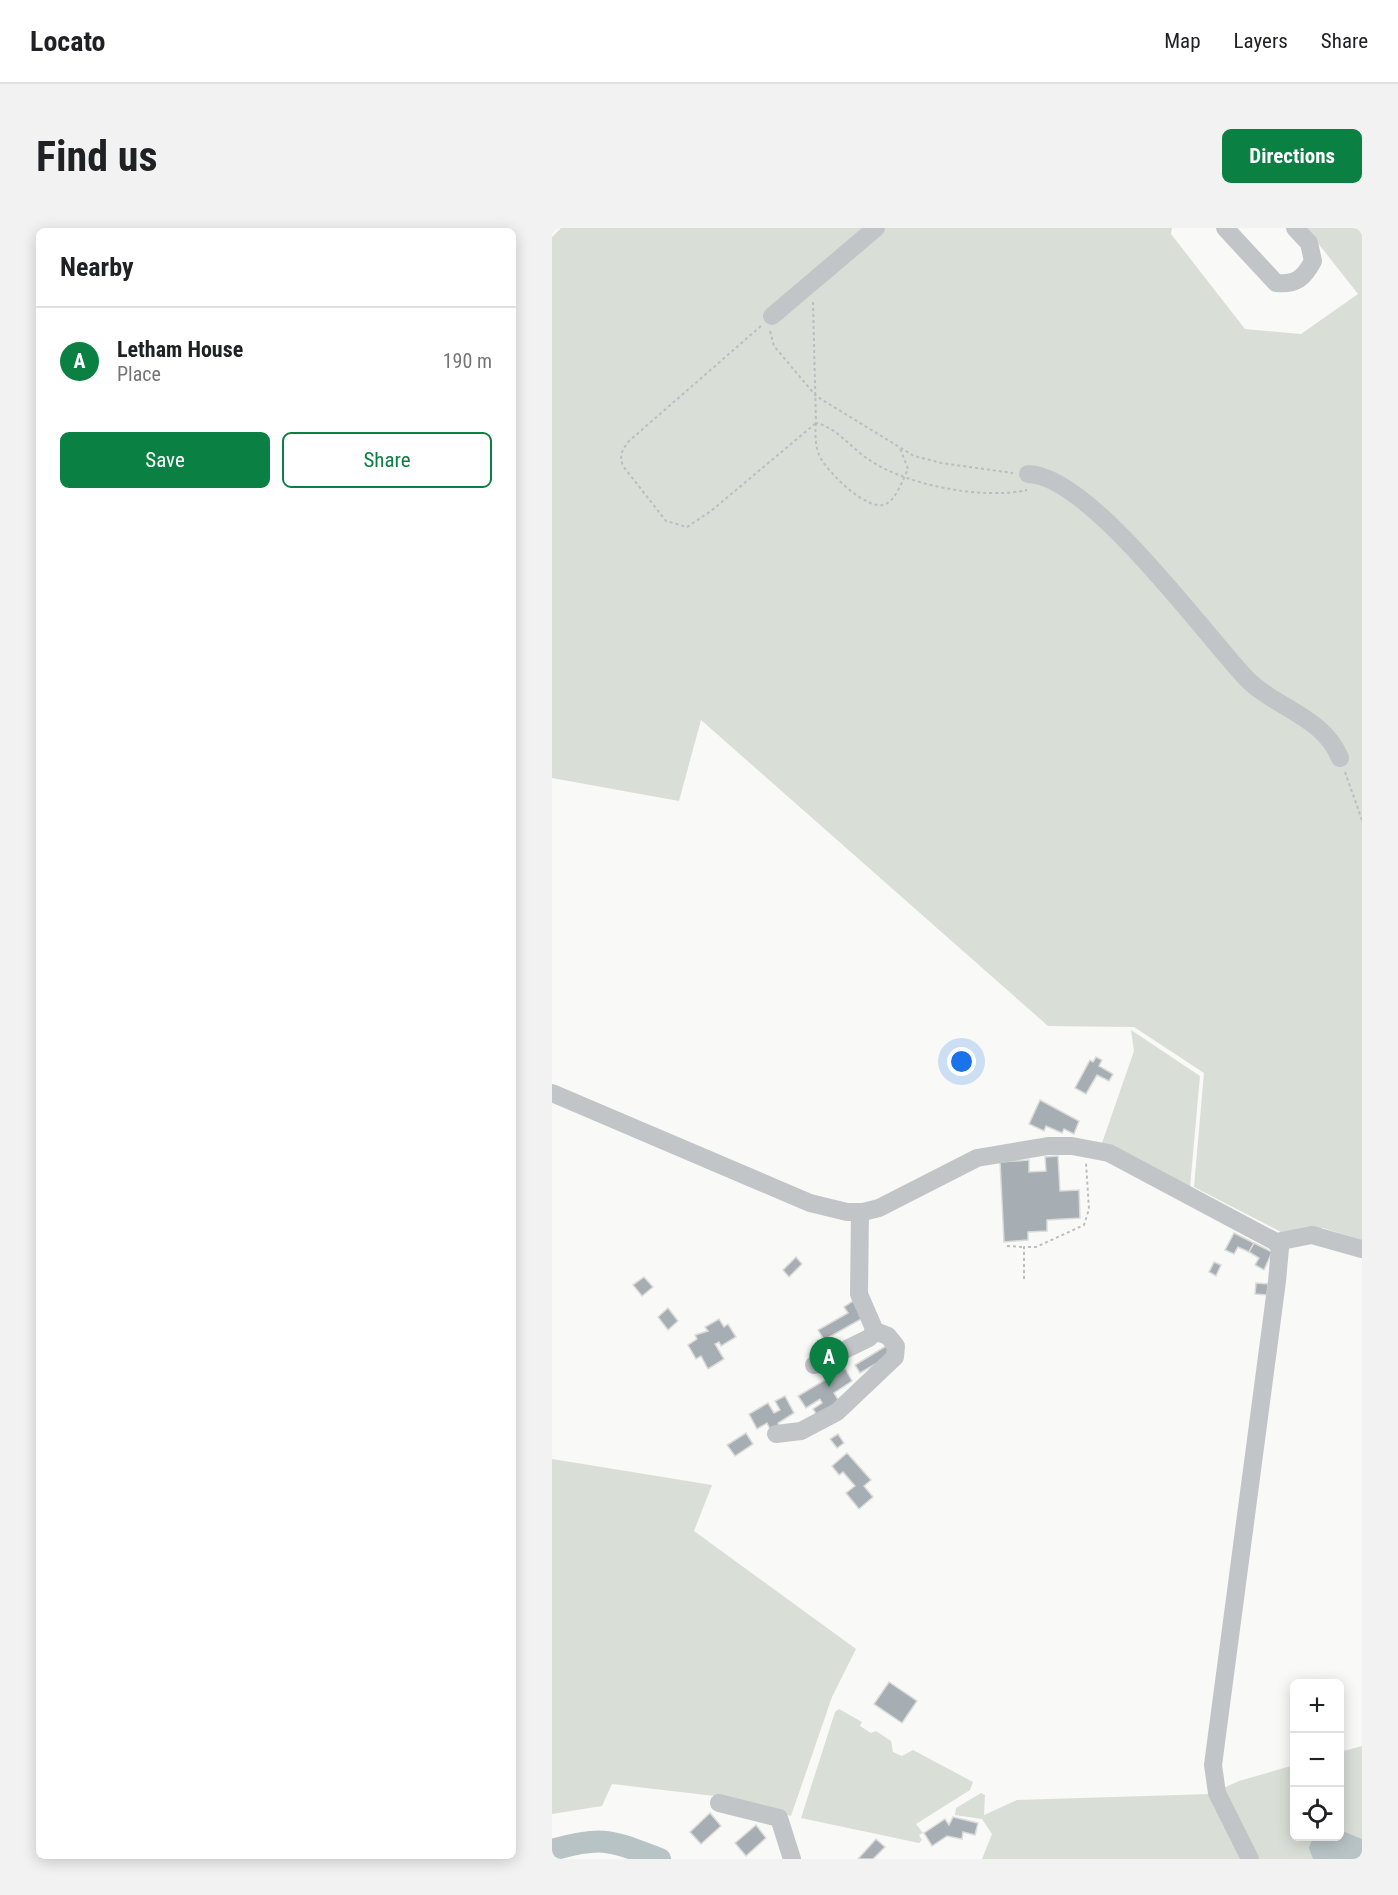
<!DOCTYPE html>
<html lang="en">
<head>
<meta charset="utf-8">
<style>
  body { margin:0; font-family:"Roboto Condensed",sans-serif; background:#f2f2f2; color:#202124 }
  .controls { position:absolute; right:18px; bottom:18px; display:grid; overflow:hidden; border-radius:9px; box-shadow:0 3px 15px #0003 }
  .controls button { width:54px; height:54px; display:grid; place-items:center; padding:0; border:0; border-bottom:2px solid #e0e0e0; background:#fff; color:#202124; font:30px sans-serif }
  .you { position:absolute; left:410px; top:834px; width:21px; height:21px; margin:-15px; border:4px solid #fff; border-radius:50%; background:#1a73e8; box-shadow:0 0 0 9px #1a73e833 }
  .badge { display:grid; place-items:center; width:39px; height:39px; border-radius:50%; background:#0b8043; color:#fff; font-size:20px; font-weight:700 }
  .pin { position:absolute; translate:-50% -50px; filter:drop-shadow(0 2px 3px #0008) }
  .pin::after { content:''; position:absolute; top:32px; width:21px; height:18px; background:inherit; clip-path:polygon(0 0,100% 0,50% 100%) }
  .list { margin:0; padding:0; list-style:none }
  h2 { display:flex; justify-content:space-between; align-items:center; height:78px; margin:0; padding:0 24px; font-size:26px }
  h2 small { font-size:20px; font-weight:400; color:#757577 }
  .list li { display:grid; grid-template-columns:39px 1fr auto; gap:18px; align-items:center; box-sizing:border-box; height:108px; padding:0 24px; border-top:2px solid #e0e0e0 }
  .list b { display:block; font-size:22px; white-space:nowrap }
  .list p { margin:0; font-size:20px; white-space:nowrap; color:#757577 }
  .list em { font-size:20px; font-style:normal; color:#757577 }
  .actions { display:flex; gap:12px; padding:18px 24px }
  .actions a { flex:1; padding:14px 0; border:2px solid #0b8043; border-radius:9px; text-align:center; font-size:21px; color:#0b8043 }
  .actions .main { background:#0b8043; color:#fff }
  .icon { flex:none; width:33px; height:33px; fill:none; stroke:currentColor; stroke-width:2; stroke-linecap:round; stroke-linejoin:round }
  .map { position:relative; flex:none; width:810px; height:1631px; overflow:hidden; border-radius:9px }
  header { display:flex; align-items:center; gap:36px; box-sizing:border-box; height:84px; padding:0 30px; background:#fff; border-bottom:2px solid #e0e0e0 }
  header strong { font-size:28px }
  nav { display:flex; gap:33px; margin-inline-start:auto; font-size:21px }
  .intro { display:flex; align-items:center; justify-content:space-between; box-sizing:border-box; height:144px; padding:0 36px }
  h1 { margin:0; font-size:42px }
  .button { padding:15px 27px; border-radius:9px; background:#0b8043; color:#fff; font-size:21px; font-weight:700 }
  main { display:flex; gap:36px; padding:0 36px }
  aside { flex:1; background:#fff; border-radius:9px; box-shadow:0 3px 15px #0003 }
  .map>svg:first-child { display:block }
  .green { fill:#d9ded7 }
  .water { fill:#b8c3c6 }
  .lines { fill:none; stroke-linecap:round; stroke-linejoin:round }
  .river { stroke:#b8c3c6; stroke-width:22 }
  .building { fill:#a6aeb3; stroke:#dbdbd9; stroke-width:1.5 }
  .path { stroke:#bbbec0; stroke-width:2; stroke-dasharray:3 3; stroke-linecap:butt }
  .minor { stroke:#c1c5c8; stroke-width:18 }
</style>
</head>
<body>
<header>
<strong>Locato</strong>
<nav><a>Map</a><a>Layers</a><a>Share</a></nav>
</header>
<div class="intro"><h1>Find us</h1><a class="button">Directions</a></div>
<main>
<aside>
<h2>Nearby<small></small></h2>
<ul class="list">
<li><span class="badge">A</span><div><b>Letham House</b><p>Place</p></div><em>190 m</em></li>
</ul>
<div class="actions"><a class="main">Save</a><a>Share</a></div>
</aside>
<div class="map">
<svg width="810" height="1631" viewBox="0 0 810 1631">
  <rect width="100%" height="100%" fill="#f9f9f7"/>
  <g class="green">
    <polygon points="9,0 620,0 619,6 693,101 749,106 806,66 754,0 810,0 810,1012 771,1000 729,1004 642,959 652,845 582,799 496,798 149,492 127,573 0,550 0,9"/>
    <polygon points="579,802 648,848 638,959 550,915 582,823"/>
    <polygon points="0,1231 160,1257 142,1303 304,1421 280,1469 239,1588 171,1569 60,1556 50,1578 0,1586"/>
    <polygon points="287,1481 310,1494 308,1498 319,1505 324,1503 339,1513 341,1524 350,1528 361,1522 421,1554 418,1562 364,1596 371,1605 367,1607 370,1612 367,1615 249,1590 283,1484"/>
    <polygon points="810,1518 810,1631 430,1631 440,1606 430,1591 403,1587 404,1580 429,1565 433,1567 432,1587 465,1572 658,1566 687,1553 742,1537 742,1608 788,1608 788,1524"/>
  </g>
  <polygon class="water" points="788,1602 810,1611 810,1631 761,1631 757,1620 761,1609 788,1608"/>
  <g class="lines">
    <path class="river" d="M0 1622C53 1607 59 1613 108 1631"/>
  </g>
  <g class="building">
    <polygon points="544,829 550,832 547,838 561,846 557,853 545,847 534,866 523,860 538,832 541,834"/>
    <polygon points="488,872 527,893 522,906 512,901 510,905 494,898 492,903 477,896"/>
    <polygon points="506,928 508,963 527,962 528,990 495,992 495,1003 476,1004 476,1012 452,1014 448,934 477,932 477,944 494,943 493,929"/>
    <polygon points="682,1005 702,1015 697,1024 686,1019 682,1026 673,1022"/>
    <polygon points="702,1015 720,1024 712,1042 703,1037 707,1030 697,1024"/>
    <polygon points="244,1029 250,1036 237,1049 231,1042"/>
    <polygon points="662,1034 669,1037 664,1048 657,1044"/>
    <polygon points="92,1049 101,1059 90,1068 81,1057"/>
    <polygon points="704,1055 716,1056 715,1067 703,1066"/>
    <polygon points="301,1073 311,1090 272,1112 266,1102 296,1085 292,1079"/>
    <polygon points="116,1080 126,1093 116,1102 106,1089"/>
    <polygon points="167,1091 172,1099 176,1096 184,1109 169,1118 167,1114 163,1116 172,1131 156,1141 149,1128 144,1131 136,1117 145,1111 143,1107 156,1103 153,1099"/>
    <polygon points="334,1118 339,1127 308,1145 303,1137"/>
    <polygon points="293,1140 300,1153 282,1165 288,1175 266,1189 261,1181 270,1175 268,1171 254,1180 246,1168"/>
    <polygon points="233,1168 242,1185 226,1195 227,1198 219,1203 215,1195 205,1201 197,1186 216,1175 222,1185 228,1182 223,1173"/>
    <polygon points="194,1205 201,1216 183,1228 175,1217"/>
    <polygon points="286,1206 292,1215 285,1220 278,1211"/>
    <polygon points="295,1225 319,1252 312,1258 321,1269 307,1281 294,1265 303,1258 291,1244 287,1247 280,1238"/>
    <polygon points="337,1454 365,1473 350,1495 322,1476"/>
    <polygon points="158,1585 169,1598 149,1616 138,1604"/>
    <polygon points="401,1589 426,1595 423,1607 411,1604 410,1611 395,1608 380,1618 372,1605 393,1591 397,1597"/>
    <polygon points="204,1597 214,1610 194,1628 183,1615"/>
    <polygon points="324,1611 333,1619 321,1631 306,1631"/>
  </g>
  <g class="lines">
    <g class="path">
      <path d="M261 74 264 195C284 199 298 219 316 231 353 257 430 272 475 262"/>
      <path d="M209 98 77 213C70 222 67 227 71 238L114 293 135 299 159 283 264 195"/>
      <polyline points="218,103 222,118 264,168 362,228 389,235 461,245"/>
      <path d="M264 195C263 206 263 216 267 227 274 243 316 285 334 276 345 270 351 251 356 241L348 220"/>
      <polyline points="793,544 810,592"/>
      <polyline points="455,1018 472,1019"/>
      <polyline points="472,1051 472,1019 484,1019 532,997 537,981 534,935"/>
    </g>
    <g class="minor">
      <path d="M673 0 724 55C744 57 752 50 761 33L757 15 743 0"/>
      <polyline points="220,88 324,0"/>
      <path d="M476 246C537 247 650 403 693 449 722 480 771 488 788 530"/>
      <polyline points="0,865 258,975 295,984 311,984 327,980 425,930 496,918 520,918 557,925 724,1014 760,1007 810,1021"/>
      <polyline points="262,1137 317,1110 323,1103"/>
      <polyline points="224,1206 249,1203 285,1184 343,1129 344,1118 336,1108 323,1103 307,1066 308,984"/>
      <polyline points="167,1575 227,1590 240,1631"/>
      <polyline points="698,1631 665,1565 661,1537 725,1053 728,1020 724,1014"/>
    </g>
  </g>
</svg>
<div class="controls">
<button>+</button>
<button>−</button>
<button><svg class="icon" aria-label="locate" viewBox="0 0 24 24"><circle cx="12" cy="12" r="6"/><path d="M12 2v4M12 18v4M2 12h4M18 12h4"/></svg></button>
</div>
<div class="you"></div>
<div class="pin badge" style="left:277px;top:1159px">A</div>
</div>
</main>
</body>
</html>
